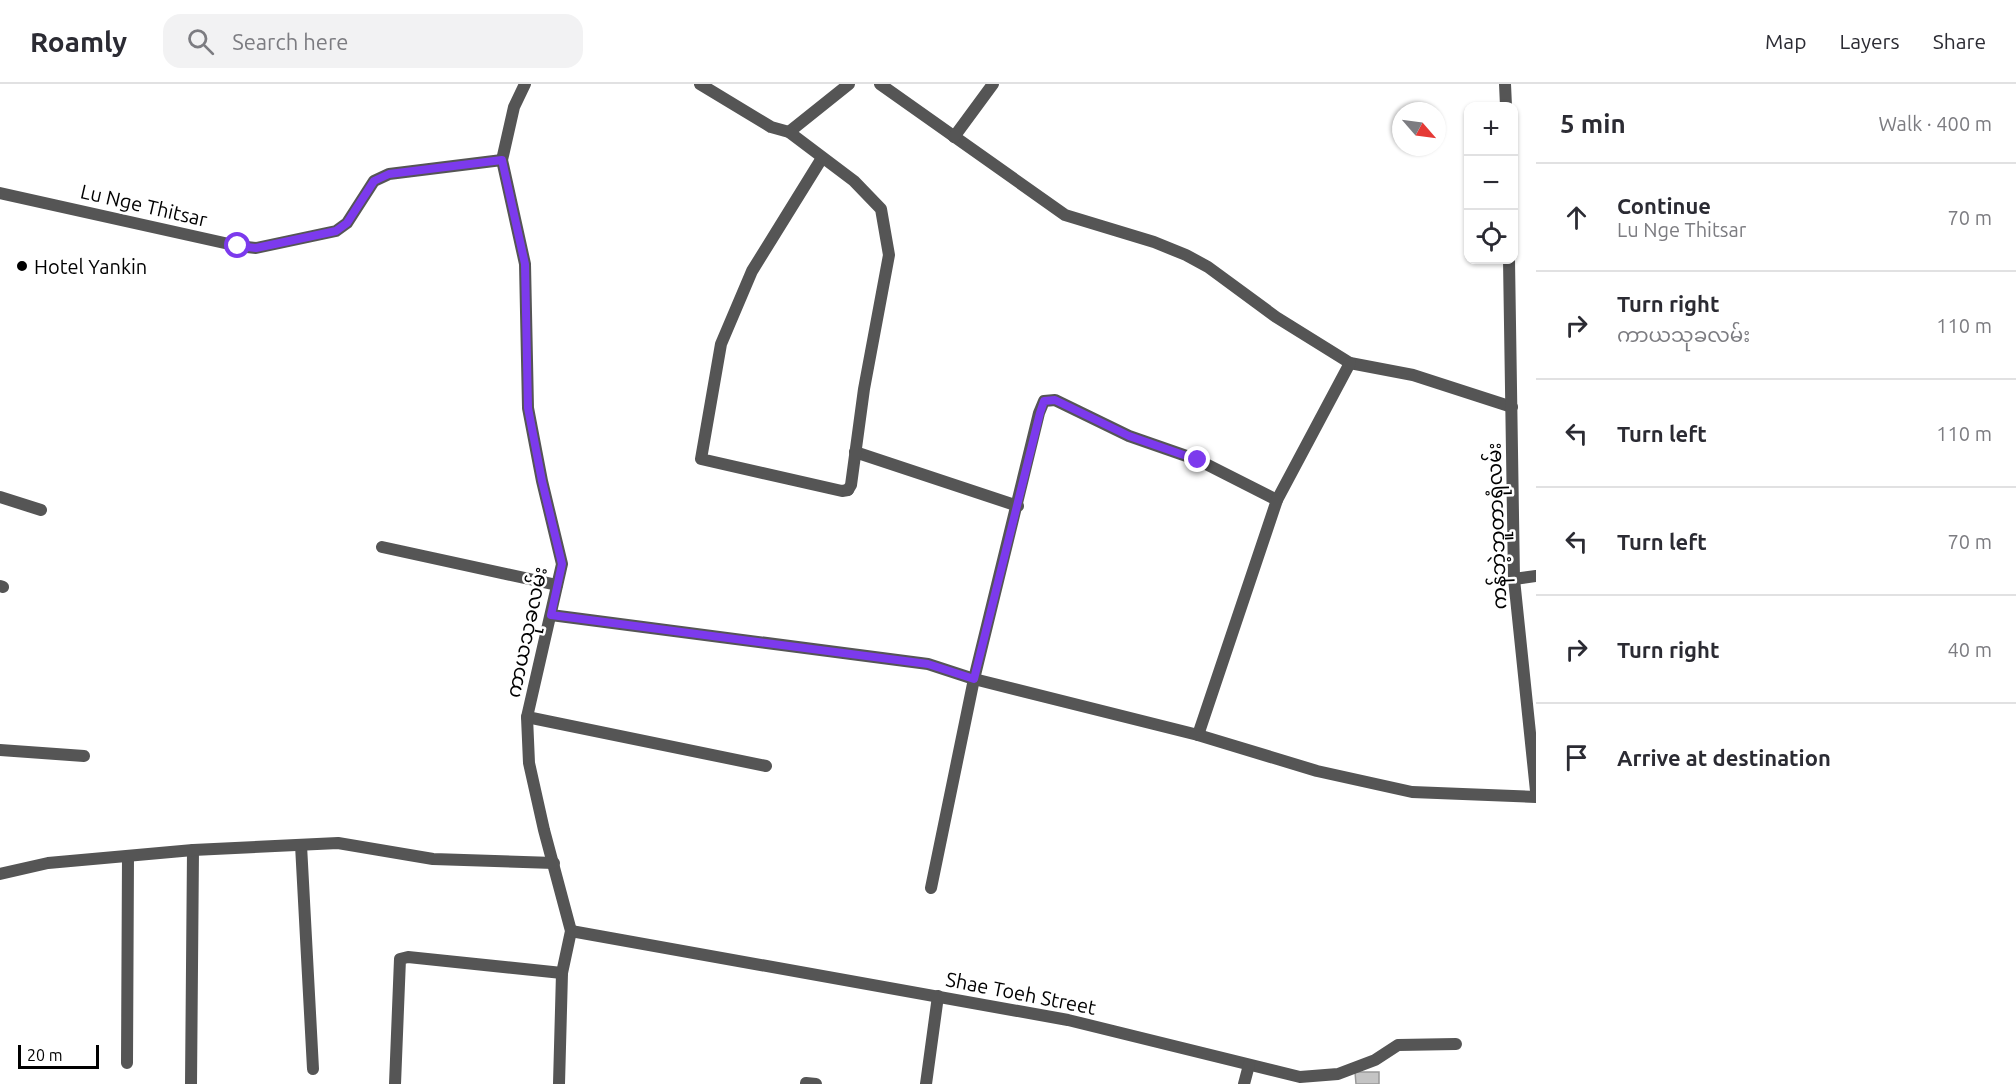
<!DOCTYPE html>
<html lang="en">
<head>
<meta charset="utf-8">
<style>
  body { margin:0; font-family:Ubuntu,"Noto Sans Myanmar",sans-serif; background:#f2f2f3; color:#2b2b33 }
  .controls { position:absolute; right:18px; top:18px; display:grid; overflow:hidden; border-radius:12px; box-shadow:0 2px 4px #0004 }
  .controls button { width:54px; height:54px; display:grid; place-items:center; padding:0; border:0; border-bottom:2px solid #e1e1e2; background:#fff; color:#2b2b33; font:30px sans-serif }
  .compass { position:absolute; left:1392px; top:18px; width:54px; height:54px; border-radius:50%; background:#fff; box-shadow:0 2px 4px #0004; rotate:118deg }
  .scale { position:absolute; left:18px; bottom:15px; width:81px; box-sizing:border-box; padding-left:6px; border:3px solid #000; border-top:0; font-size:16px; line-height:21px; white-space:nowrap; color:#000; -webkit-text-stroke:4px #fff; paint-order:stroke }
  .stop { position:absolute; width:18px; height:18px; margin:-14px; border:4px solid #7c3aed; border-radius:50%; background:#fff }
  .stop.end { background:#7c3aed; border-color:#fff; box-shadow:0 2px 6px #0008 }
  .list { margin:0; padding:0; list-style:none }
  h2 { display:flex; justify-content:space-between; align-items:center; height:78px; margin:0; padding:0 24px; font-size:26px }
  h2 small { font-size:20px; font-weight:400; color:#7c7c81 }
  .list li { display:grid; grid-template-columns:39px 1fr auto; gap:18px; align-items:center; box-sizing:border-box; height:108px; padding:0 24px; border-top:2px solid #e1e1e2 }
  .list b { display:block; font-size:22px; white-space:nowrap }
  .list p { margin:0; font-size:20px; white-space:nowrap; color:#7c7c81 }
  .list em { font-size:20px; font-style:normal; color:#7c7c81 }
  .icon { flex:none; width:33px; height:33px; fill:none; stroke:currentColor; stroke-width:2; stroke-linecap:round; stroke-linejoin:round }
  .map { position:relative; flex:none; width:1536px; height:1000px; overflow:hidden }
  header { display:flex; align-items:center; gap:36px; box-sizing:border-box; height:84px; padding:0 30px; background:#fff; border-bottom:2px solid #e1e1e2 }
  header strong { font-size:28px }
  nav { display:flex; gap:33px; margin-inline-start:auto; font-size:21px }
  .search { width:420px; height:54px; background:#f2f2f3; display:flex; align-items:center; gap:15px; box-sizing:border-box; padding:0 21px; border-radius:18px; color:#7c7c81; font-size:22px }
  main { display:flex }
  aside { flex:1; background:#fff }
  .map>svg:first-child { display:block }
  .building { fill:#c4c4c4; stroke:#999; stroke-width:1.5 }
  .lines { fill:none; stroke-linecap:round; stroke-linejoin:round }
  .lane { stroke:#555; stroke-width:12 }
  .street { stroke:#555; stroke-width:12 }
  .route { stroke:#7c3aed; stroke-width:8 }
  .poi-dot { fill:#000; stroke:#fff; stroke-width:2 }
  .labels { text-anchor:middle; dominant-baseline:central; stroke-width:5; stroke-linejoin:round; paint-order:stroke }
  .street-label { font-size:20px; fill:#000; stroke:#fff }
  .poi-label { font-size:20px; fill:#000; stroke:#fff; text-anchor:start }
</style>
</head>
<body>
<header>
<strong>Roamly</strong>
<div class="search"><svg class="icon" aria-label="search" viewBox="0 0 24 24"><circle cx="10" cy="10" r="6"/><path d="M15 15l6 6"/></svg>Search here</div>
<nav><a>Map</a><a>Layers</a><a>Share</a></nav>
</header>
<main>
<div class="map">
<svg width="1536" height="1000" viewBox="0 0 1536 1000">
  <rect width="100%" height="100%" fill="#fff"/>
  <polygon class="building" points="1355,988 1379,988 1379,1000 1356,1000"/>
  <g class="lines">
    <g class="lane">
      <polyline points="880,0 1065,131 1154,158 1186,171 1208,183 1276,233 1350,279 1413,291 1512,323"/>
      <polyline points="789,48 849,0"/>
      <polyline points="954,53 993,0"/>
      <polyline points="822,74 752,187 721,260 701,375 842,407 848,406"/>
      <polyline points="855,368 1018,422"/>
      <polyline points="0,413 41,426"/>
      <polyline points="382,463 557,501"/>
      <polyline points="0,502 3,503"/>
      <polyline points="974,595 1039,329 1044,317 1055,316 1129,352 1198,376 1277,416"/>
      <polyline points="527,633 766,682"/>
      <polyline points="1198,651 1277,416 1350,279"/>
      <polyline points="0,666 84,672"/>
      <polyline points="301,761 313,985"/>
      <polyline points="127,979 128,772"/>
      <polyline points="806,999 816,1000"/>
      <polyline points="191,1000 193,766"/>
      <polyline points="395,1000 400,875 408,873 562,889"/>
      <polyline points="926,1000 938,912"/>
    </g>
    <g class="street">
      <polyline points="525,0 514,23 502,76 525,180 528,324 542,397 562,480 527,633 529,679 544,746 571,847 562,889 559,1000"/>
      <polyline points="700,0 771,43 789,48 854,97 881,125 889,171 864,305 851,401 848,406"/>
      <polyline points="1505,0 1506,22"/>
      <polyline points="0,109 238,162 256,164 336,147 347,139 374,97 389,90 502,76"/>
      <polyline points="1509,176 1514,495 1536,707"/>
      <polyline points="1514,495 1536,492"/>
      <polyline points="551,531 928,580 974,595 1198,651 1317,687 1412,708 1536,713"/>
      <polyline points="0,790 48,779 193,766 338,759 433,775 554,779"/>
      <polyline points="931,804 974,595"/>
      <polyline points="571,847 1068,936 1300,993 1338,990 1375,976 1398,961 1456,960"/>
      <polyline points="1244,1000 1249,981"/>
    </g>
  </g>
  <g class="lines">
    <polyline class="route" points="238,162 256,164 336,147 347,139 374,97 389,90 502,76 525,180 528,324 542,397 562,480 551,531 928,580 974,595 1040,329 1044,317 1055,316 1129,352 1198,376"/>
  </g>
  <circle class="poi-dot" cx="22" cy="182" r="6"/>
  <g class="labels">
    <g class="street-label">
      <text transform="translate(144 121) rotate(13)">Lu Nge Thitsar</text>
      <text transform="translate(1496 442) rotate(-92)">ကန်ဘဲ့ဘူတာရုံလမ်း</text>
      <text transform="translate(526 548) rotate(-78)">ကာယသုခလမ်း</text>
      <text transform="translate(1021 909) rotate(11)">Shae Toeh Street</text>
    </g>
    <g class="poi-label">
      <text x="34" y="182">Hotel Yankin</text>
    </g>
  </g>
</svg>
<div class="controls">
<button>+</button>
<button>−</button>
<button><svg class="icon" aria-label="locate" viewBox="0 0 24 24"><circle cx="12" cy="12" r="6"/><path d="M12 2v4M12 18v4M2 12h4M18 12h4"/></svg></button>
</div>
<svg class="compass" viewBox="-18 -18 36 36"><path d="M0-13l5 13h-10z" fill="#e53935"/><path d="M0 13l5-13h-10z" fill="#7c7c81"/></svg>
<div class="scale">20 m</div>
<div class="stop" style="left:238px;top:162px"></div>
<div class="stop end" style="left:1198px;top:376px"></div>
</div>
<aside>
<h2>5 min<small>Walk · 400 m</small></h2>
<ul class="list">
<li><svg class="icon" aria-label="ahead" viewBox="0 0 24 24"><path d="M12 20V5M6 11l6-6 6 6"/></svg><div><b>Continue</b><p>Lu Nge Thitsar</p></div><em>70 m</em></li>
<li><svg class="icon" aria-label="right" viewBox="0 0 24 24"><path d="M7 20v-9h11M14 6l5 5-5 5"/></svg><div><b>Turn right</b><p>ကာယသုခလမ်း</p></div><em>110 m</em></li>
<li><svg class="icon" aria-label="left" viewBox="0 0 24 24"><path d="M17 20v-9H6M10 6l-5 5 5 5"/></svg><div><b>Turn left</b></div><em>110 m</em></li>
<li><svg class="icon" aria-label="left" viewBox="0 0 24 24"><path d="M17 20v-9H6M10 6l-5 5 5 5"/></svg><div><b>Turn left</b></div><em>70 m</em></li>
<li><svg class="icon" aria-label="right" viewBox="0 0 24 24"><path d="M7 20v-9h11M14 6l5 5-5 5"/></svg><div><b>Turn right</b></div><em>40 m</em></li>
<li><svg class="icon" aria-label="arrive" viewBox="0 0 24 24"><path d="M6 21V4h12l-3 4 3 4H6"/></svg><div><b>Arrive at destination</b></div></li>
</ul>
</aside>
</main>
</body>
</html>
